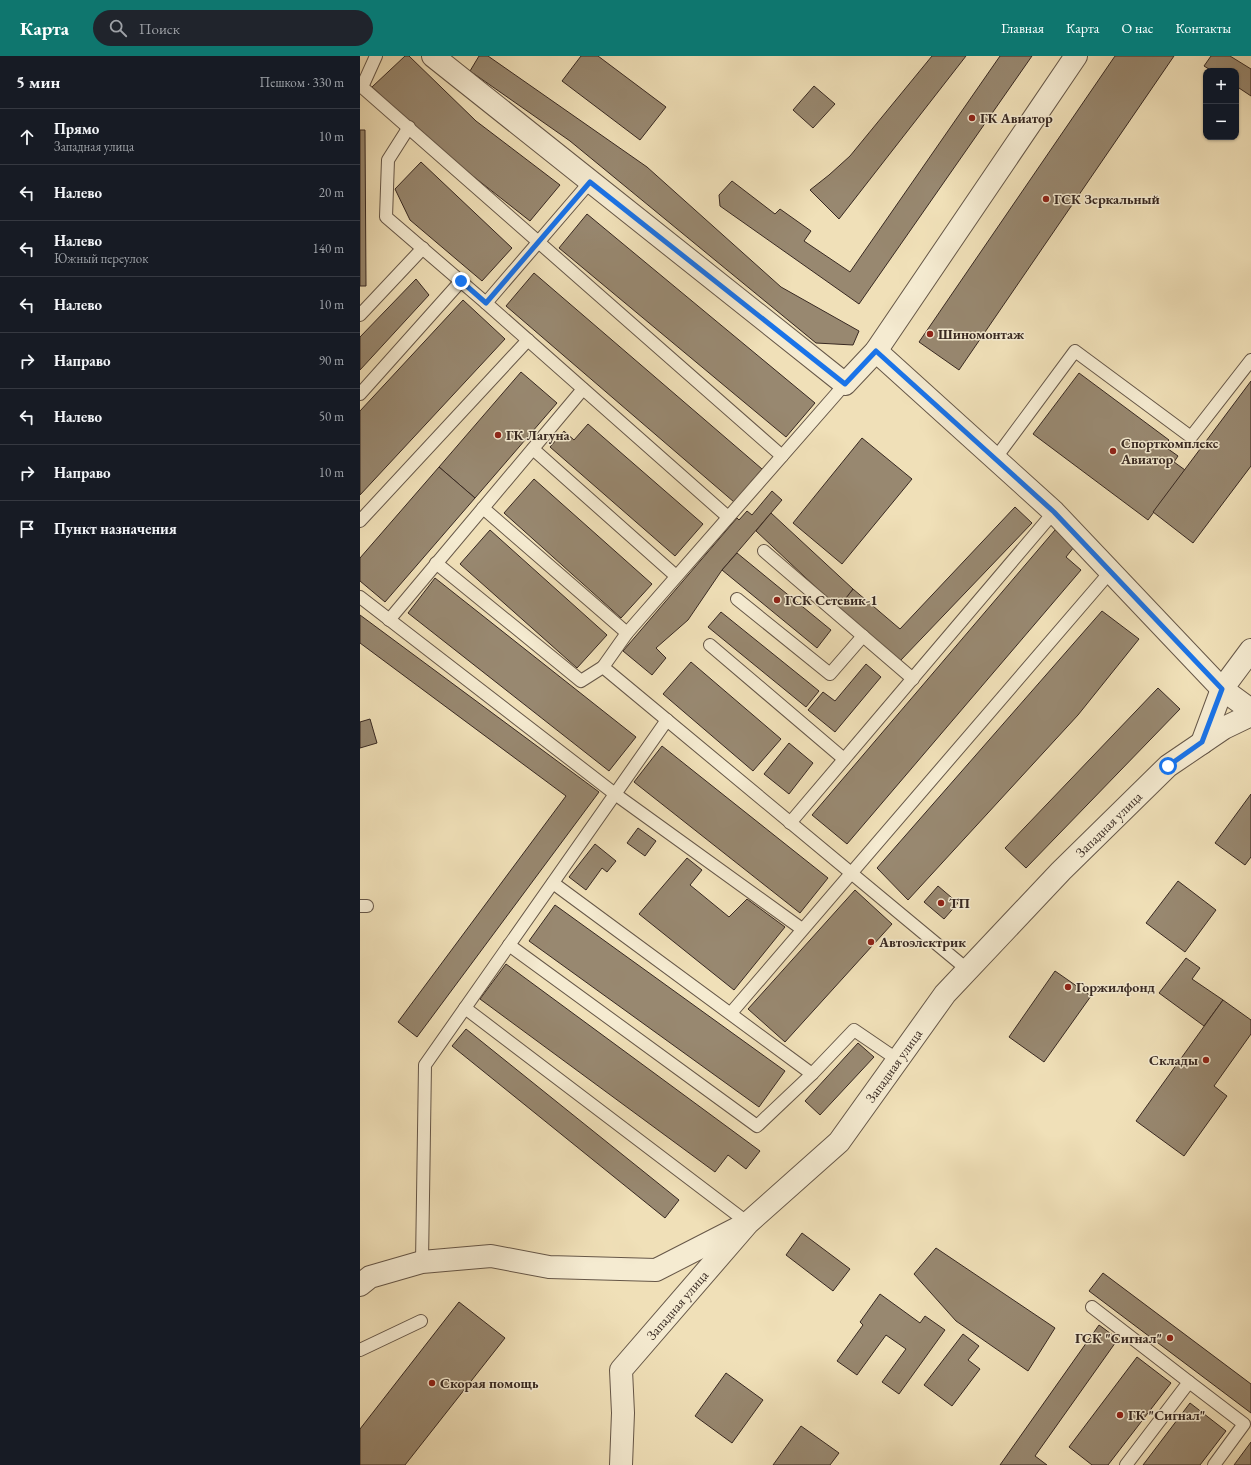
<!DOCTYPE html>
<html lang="ru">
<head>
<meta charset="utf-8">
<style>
  body { margin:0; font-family:"EB Garamond",serif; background:#20242c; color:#f1f3f6 }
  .controls { position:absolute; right:12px; top:12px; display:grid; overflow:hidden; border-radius:8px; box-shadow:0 1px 3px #0004 }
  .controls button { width:36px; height:36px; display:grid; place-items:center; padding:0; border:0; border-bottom:1px solid #363941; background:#171b24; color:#f1f3f6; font:20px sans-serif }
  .stop { position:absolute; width:12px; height:12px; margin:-9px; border:3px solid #1a73e8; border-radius:50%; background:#fff }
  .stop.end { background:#1a73e8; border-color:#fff; box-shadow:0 1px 4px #0008 }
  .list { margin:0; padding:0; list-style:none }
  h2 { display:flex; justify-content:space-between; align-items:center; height:52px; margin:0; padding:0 16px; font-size:17px }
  h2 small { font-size:13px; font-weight:400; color:#9ea1a6 }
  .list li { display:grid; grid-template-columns:26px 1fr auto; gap:12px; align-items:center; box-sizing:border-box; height:56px; padding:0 16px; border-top:1px solid #363941 }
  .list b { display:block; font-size:15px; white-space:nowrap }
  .list p { margin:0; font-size:13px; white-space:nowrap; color:#9ea1a6 }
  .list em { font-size:13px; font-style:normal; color:#9ea1a6 }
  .icon { flex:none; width:22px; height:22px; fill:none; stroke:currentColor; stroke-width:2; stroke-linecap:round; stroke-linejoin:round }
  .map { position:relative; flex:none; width:891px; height:1409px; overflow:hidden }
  header { display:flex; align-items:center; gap:24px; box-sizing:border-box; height:56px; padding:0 20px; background:#0f766e; color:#fff }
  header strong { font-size:19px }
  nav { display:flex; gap:22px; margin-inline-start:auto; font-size:14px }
  .search { width:280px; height:36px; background:#20242c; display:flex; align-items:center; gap:10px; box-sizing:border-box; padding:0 14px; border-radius:22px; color:#9ea1a6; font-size:15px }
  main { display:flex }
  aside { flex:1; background:#171b24 }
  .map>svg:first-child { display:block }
  .building { fill:#988870; stroke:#382922 }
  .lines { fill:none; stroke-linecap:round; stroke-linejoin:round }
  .lane-casing { stroke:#665748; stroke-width:14 }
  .street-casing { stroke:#665748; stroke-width:24 }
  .lane { stroke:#f5ebd1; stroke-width:12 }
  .street { stroke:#f5ebd1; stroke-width:22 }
  .route { stroke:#1a73e8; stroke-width:5 }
  .poi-dot { fill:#8f2418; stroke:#f5ebd1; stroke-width:1.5 }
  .labels { text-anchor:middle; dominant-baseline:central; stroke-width:3; stroke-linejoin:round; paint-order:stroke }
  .poi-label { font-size:14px; font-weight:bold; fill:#382922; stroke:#f5ebd1; text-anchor:start }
  .street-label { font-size:14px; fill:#382922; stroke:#f5ebd1 }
</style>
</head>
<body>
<header>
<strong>Карта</strong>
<div class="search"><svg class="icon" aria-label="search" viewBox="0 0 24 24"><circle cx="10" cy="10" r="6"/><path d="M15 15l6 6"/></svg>Поиск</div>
<nav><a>Главная</a><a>Карта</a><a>О нас</a><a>Контакты</a></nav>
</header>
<main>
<aside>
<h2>5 мин<small>Пешком · 330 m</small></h2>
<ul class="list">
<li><svg class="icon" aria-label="ahead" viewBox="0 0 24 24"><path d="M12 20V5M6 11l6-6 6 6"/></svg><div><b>Прямо</b><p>Западная улица</p></div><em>10 m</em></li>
<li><svg class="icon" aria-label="left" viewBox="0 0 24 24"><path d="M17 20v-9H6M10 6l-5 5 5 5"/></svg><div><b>Налево</b></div><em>20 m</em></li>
<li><svg class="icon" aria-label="left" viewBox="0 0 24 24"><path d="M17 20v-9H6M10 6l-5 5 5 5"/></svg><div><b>Налево</b><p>Южный переулок</p></div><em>140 m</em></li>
<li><svg class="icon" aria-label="left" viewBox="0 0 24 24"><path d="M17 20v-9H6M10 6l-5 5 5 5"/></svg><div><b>Налево</b></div><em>10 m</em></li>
<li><svg class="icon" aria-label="right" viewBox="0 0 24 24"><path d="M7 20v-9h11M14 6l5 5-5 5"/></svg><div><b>Направо</b></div><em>90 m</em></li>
<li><svg class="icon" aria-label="left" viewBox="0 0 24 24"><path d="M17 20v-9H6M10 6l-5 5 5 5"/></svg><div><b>Налево</b></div><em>50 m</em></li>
<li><svg class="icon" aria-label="right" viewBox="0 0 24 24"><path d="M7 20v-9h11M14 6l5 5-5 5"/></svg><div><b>Направо</b></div><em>10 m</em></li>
<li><svg class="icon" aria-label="arrive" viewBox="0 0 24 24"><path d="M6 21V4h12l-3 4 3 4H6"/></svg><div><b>Пункт назначения</b></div></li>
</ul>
</aside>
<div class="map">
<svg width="891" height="1409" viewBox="0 0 891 1409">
  <rect width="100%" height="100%" fill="#f0e0b8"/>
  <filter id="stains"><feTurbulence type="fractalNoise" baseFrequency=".005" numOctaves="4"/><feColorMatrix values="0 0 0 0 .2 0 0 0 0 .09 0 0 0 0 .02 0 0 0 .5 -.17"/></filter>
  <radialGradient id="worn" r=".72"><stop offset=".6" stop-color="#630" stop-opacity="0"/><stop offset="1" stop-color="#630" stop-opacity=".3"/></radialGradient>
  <g class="building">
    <polygon points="45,0 49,0 116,65 200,129 170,165 81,95 12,31"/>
    <polygon points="119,0 128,0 287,111 421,231 499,275 493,289 456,287 210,85 110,15"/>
    <polygon points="221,0 238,0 306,51 280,84 202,25"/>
    <polygon points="572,0 606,0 479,163 450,134 469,119 490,100"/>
    <polygon points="640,0 672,0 499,248 360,150 359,139 372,125 415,158 420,153 451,175 444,185 490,216"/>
    <polygon points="755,0 814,0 599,314 559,286"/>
    <polygon points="851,0 870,0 891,13 891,40 876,30 876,15 852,15 844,10"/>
    <polygon points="454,30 475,48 453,72 433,54"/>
    <polygon points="0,74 5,74 6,230 0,230"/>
    <polygon points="61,106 152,192 122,225 50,164 35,133"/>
    <polygon points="227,158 455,347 426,381 199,192"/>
    <polygon points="174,217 402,413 374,446 146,250"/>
    <polygon points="56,223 69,239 0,314 0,281"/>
    <polygon points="103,244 145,283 0,439 0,355"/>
    <polygon points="161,316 197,347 115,442 79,411"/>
    <polygon points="719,317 809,384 804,390 818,400 814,406 825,414 788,464 673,378"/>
    <polygon points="891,325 891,410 833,487 793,456"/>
    <polygon points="228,368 343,468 315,500 190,391 204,375 214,384"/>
    <polygon points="502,382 552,423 482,508 433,467"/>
    <polygon points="79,411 115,442 25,546 0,525 0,502"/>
    <polygon points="174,423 292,528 261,562 144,457"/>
    <polygon points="412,435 422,444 362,514 328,564 296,592 306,602 292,619 263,595 377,462 379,464 387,455 392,459"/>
    <polygon points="655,451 672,467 540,605 478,552 493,533 540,573"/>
    <polygon points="411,457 493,533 478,552 396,475"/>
    <polygon points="130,474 247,579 217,612 100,508"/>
    <polygon points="695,474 714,491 706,501 721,514 487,788 452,759"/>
    <polygon points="377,497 471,574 457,592 362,514"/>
    <polygon points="75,522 276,681 249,715 48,557"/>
    <polygon points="742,555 779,583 718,659 548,844 517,812"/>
    <polygon points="361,556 459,635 446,651 348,571"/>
    <polygon points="0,559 239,736 57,981 38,966 206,740 0,587"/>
    <polygon points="331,606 421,683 393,715 303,638"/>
    <polygon points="506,608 521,621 475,676 448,654 463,636 475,645"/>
    <polygon points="798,632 820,653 666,812 645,792"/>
    <polygon points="10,663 17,687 0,692 0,666"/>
    <polygon points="429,687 453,707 429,738 404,718"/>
    <polygon points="302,690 468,822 440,857 274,726"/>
    <polygon points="891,738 891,801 885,809 855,787"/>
    <polygon points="278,772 296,785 285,800 267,787"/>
    <polygon points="235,788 256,805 247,816 242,812 226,834 209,821"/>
    <polygon points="327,802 342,814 330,829 369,861 387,843 425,871 374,934 279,858"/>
    <polygon points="818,825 856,854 825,896 786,867"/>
    <polygon points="578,830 598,847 584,863 564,846"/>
    <polygon points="495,834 532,868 425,986 388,953"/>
    <polygon points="195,849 425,1015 399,1051 169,885"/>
    <polygon points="826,902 840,912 832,923 863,944 844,970 799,937"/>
    <polygon points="146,908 400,1095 386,1113 368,1099 355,1116 120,943"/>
    <polygon points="695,915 731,940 684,1006 649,981"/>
    <polygon points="863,944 891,964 891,978 854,1030 867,1040 824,1100 776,1065"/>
    <polygon points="106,973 319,1144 305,1162 92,990"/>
    <polygon points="498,987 514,1001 460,1059 445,1045"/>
    <polygon points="442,1177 490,1213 473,1235 426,1199"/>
    <polygon points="576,1192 695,1272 668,1315 596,1265 554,1218"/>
    <polygon points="743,1217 891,1328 891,1357 729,1235"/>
    <polygon points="520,1238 560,1267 565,1260 585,1274 539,1338 522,1326 546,1293 526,1279 497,1319 477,1305 503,1269 500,1266"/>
    <polygon points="99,1246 145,1282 45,1409 0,1409 0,1373"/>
    <polygon points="739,1269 758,1283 675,1400 687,1409 640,1409"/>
    <polygon points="603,1278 619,1290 608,1304 620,1313 592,1350 564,1329"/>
    <polygon points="777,1301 811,1327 748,1409 732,1409 709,1391"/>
    <polygon points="366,1317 403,1344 372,1387 335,1360"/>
    <polygon points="830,1347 866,1375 840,1409 783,1409"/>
    <polygon points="441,1370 479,1397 470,1409 413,1409"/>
    <polygon points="891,1386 891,1409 874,1409"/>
  </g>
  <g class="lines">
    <g class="lane-casing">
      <g id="lane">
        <polyline points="16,0 2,31 422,400"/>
        <polyline points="49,71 28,104 26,161 126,247"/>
        <polyline points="230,126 126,247 368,461"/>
        <polyline points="0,259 63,192"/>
        <polyline points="485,328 267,577 243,611 608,914"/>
        <polyline points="0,338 101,225"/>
        <polyline points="173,393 316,520"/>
        <polyline points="635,403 715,295 831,381 891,304"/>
        <polyline points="123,452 267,577"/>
        <polyline points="0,465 168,284"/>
        <polyline points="404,495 553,623"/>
        <polyline points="76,507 221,625 243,611"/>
        <polyline points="0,541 255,738 442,873"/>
        <polyline points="377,543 470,618 503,580"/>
        <polyline points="29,564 223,333"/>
        <polyline points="350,589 484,703"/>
        <polyline points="430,767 694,456"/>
        <polyline points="193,827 452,1018"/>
        <polyline points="0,850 7,850"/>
        <polyline points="149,889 397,1070 452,1018 494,974 538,1004"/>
        <polyline points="105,952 388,1167"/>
        <polyline points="371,957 751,515"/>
        <polyline points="62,1206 65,1009 307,664"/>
        <polyline points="732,1251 829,1326 766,1409"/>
        <polyline points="0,1294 61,1265"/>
        <polyline points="829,1326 884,1368 854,1409"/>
      </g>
    </g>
    <g class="street-casing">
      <g id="street">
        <polyline points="73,0 485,328 516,295 716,0"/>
        <polyline points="516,295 694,456 862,633 891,654"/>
        <polyline points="842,687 862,633 891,594"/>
        <polyline points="0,1229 10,1221 62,1206 131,1200 189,1211 296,1214 378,1172"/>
        <path id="s1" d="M261 1409 263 1357 261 1314 388 1167 479 1086 585 938 701 815 808 710 864 672 891 659"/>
      </g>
    </g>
    <use href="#lane" class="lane"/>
    <use href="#street" class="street"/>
  </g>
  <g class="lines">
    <polyline class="route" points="101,225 126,247 230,126 485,328 516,295 694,456 862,633 842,686 808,710"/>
  </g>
  <g class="poi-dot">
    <circle cx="612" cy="62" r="4"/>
    <circle cx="686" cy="143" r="4"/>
    <circle cx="570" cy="278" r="4"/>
    <circle cx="138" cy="379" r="4"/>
    <circle cx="753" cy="395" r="4"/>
    <circle cx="417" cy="544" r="4"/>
    <circle cx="581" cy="847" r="4"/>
    <circle cx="511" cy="886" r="4"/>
    <circle cx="708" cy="931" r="4"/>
    <circle cx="846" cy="1004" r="4"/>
    <circle cx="810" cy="1282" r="4"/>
    <circle cx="72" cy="1327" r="4"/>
    <circle cx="760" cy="1359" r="4"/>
  </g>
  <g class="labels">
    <g class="poi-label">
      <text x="620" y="62">ГК Авиатор</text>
      <text x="694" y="143">ГСК Зеркальный</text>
      <text x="578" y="278">Шиномонтаж</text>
      <text x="146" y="379">ГК Лагуна</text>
      <text x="761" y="387">Спорткомплекс<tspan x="761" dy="16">Авиатор</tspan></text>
      <text x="425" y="544">ГСК Сетевик-1</text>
      <text x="589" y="847">ТП</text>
      <text x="519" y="886">Автоэлектрик</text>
      <text x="716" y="931">Горжилфонд</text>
      <text x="838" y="1004" text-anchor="end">Склады</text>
      <text x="802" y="1282" text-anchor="end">ГСК "Сигнал"</text>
      <text x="80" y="1327">Скорая помощь</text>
      <text x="768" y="1359">ГК "Сигнал"</text>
    </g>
    <g class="street-label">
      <text stroke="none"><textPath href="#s1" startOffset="829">Западная улица</textPath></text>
      <text stroke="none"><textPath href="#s1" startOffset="505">Западная улица</textPath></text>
      <text stroke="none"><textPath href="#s1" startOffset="181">Западная улица</textPath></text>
    </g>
  </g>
  <rect width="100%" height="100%" filter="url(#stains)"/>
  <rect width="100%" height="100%" fill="url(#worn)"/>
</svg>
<div class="controls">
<button>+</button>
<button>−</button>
</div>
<div class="stop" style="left:808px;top:710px"></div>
<div class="stop end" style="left:101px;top:225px"></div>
</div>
</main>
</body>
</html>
